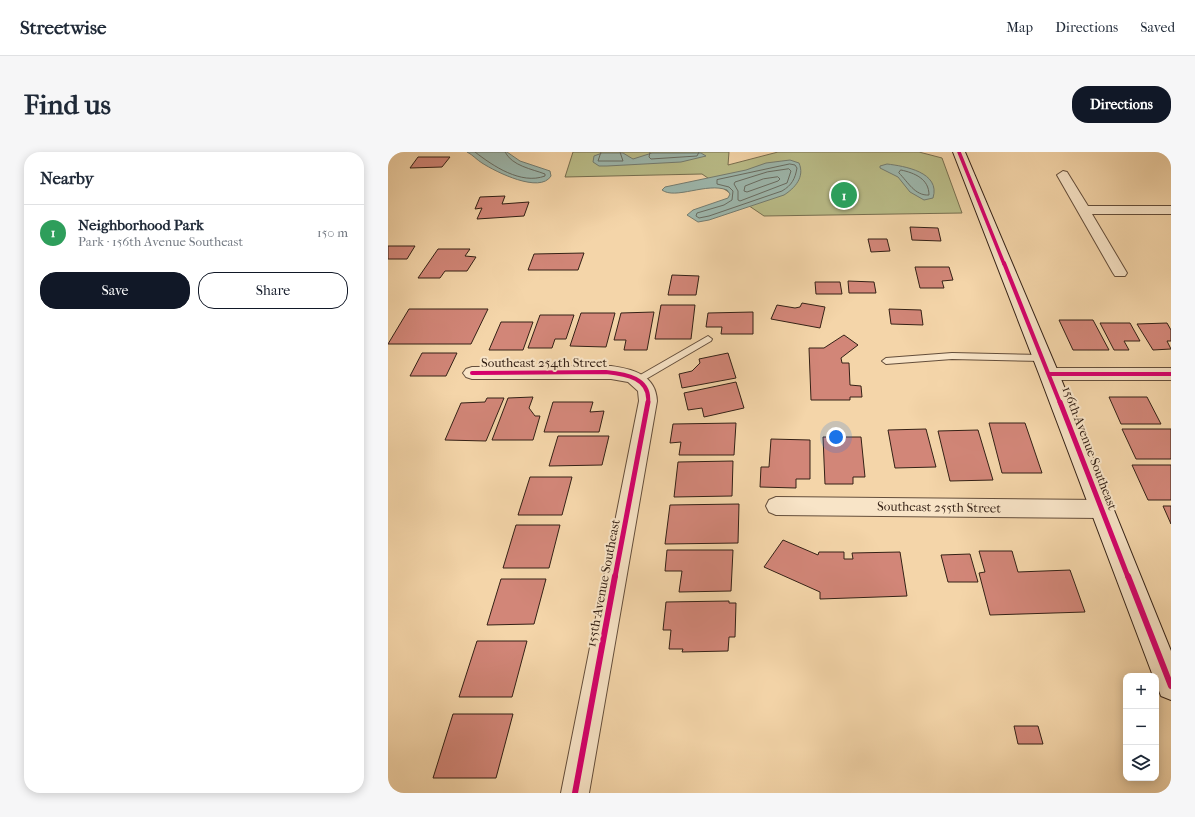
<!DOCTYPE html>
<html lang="en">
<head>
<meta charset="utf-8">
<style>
  body { margin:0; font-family:"IM FELL French Canon",serif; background:#f6f6f7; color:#1f2937 }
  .controls { position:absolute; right:12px; bottom:12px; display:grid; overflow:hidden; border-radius:8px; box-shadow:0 2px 10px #0003 }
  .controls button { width:36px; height:36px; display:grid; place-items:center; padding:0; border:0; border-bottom:1px solid #e0e1e3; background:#fff; color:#1f2937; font:20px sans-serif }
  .you { position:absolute; left:448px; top:285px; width:14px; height:14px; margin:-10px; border:3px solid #fff; border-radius:50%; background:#1a73e8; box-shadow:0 0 0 6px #1a73e833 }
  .badge { display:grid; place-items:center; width:26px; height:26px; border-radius:50%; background:#111827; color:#fff; font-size:13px; font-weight:700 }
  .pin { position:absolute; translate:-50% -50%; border:2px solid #fff; box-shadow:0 1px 4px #0006 }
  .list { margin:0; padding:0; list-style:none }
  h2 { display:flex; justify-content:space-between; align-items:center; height:52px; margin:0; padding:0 16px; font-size:17px }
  h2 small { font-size:13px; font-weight:400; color:#747a83 }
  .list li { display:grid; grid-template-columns:26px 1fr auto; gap:12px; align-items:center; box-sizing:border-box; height:56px; padding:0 16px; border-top:1px solid #e0e1e3 }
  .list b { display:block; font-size:15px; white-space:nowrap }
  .list p { margin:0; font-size:13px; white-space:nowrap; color:#747a83 }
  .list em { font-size:13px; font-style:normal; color:#747a83 }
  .actions { display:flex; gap:8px; padding:12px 16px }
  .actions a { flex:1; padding:9px 0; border:1px solid #111827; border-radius:16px; text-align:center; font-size:14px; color:#111827 }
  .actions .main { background:#111827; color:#fff }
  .icon { flex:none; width:22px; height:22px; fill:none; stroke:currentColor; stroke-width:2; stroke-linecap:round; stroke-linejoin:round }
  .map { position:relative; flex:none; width:783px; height:641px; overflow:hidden; border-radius:16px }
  header { display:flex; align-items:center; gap:24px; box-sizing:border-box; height:56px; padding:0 20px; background:#fff; border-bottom:1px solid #e0e1e3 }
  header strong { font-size:19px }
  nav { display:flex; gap:22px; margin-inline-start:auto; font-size:14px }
  .intro { display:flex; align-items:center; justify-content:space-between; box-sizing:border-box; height:96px; padding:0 24px }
  h1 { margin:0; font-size:28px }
  .button { padding:10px 18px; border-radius:16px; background:#111827; color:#fff; font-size:14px; font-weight:700 }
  main { display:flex; gap:24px; padding:0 24px }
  aside { flex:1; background:#fff; border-radius:16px; box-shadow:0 2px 10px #0003 }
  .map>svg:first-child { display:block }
  .green { fill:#babd89; stroke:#776f50 }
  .water { fill:#9db8ae; stroke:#737c71 }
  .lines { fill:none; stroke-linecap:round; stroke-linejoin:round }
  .shore { stroke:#686c62; stroke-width:1 }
  .building { fill:#d28678; stroke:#342116 }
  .lane-casing { stroke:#644e3b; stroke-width:2 }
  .street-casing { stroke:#644e3b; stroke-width:2 }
  .secondary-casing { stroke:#342116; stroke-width:2 }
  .lane { fill:#f8e4c7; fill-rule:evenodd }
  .street { fill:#f8e4c7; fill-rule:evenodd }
  .secondary { fill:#f8e4c7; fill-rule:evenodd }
  .cycleway-far3-casing { stroke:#f8e4c7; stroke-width:5 }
  .cycleway-far2-casing { stroke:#f8e4c7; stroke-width:6 }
  .cycleway-far1-casing { stroke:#f8e4c7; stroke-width:8 }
  .cycleway-casing { stroke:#f8e4c7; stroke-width:9 }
  .cycleway-far3 { stroke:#d6006c; stroke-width:3.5 }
  .cycleway-far2 { stroke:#d6006c; stroke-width:4 }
  .cycleway-far1 { stroke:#d6006c; stroke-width:5 }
  .cycleway { stroke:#d6006c; stroke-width:6 }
  .labels { text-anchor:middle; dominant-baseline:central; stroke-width:4; stroke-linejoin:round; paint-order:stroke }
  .street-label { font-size:13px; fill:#342116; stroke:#f8e4c7 }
</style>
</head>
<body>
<header>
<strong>Streetwise</strong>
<nav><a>Map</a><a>Directions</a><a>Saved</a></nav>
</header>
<div class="intro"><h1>Find us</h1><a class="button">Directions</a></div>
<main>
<aside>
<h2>Nearby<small></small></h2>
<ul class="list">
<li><span class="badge" style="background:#2e9e5b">1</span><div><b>Neighborhood Park</b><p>Park · 156th Avenue Southeast</p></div><em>150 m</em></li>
</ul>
<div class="actions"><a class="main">Save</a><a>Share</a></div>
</aside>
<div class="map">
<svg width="783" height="641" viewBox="0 0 783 641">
  <rect width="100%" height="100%" fill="#f4d5a9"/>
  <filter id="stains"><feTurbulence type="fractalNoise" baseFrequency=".005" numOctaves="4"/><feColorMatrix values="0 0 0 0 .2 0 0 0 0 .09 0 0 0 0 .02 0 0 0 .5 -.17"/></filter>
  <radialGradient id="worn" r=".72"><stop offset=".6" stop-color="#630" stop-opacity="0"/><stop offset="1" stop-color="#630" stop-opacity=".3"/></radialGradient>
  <polygon class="green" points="185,0 341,0 340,13 390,0 531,0 554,6 574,61 376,64 314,22 177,25"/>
  <g class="water">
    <path d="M79 0H119L132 9 162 19 163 24C152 42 108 20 94 11 89 8 85 3 79 0Z"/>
    <polygon points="214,1 235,1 245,7 264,1 313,1 318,4 293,10 219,14 211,14 205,10 206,4"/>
    <path d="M402 8 411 11C417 25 407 36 396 43L321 68 310 70 299 63 305 58 340 46 342 42 339 38C319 30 287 48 274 38L277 35 358 18 378 11Z"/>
    <path d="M499 12C516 14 553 20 545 46L536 48 522 40 510 25 492 16V14Z"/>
  </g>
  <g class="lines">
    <g class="shore">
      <path d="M87 0C105 14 133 33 157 24V22C144 17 124 14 117 0"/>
      <polyline points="213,0 210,9 235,9 232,0"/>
      <polyline points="262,0 261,5 263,7 309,4 311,0"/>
      <path d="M402 12 407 13 409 16C407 27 404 33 394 39L321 64 311 66 308 64 309 61 336 53 344 48 345 39 341 35 329 32V28Z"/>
      <polygon points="401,17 403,19 399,31 352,49 350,48 350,39 346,32 347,30 379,20"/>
      <path d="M513 18C527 21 541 27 541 43 527 44 520 30 511 21Z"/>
      <polygon points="390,25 392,27 390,29 359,40 356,39 357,34 375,27"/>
    </g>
  </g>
  <g class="building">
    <polygon points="30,5 62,5 54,15 22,16"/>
    <polygon points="117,44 114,52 141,50 136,64 89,67 94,56 87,57 92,45"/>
    <polygon points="522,75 550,76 553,89 524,88"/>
    <polygon points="480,87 499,87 502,99 483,100"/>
    <polygon points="0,94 27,94 19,107 0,107"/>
    <polygon points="50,97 82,97 77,104 88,105 79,119 57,119 52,126 30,126"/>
    <polygon points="196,101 190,118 140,118 146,102"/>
    <polygon points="527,115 561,115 565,128 554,129 556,136 532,136"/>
    <polygon points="284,123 311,124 308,143 280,143"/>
    <polygon points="460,129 486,130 488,141 461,141"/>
    <polygon points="427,130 452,130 454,142 428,142"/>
    <polygon points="414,151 437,155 432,176 383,167 389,153 407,156 412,155"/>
    <polygon points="273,153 307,153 303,187 267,187"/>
    <polygon points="21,157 100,157 83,192 0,192"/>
    <polygon points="501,157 533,158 535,173 503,172"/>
    <polygon points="266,160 259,198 236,198 238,188 226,188 233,161"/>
    <polygon points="365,160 365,182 333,182 334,175 318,175 320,161"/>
    <polygon points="193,161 227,161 218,195 182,194"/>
    <polygon points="152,163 186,163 178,187 167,187 164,196 140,196"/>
    <polygon points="671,168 705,168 721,198 685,198"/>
    <polygon points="113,170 145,170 135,198 101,198"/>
    <polygon points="712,171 742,171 752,189 736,189 741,198 726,198"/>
    <polygon points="779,171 783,178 783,189 779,189 783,197 765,198 749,172"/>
    <polygon points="456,183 470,193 453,206 454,211 461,211 462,233 473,234 474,245 462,245 462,248 423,248 421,196 436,196"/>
    <polygon points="34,201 69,201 58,224 22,224"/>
    <polygon points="340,201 348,226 294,236 291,222 304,219 312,211 311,207"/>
    <polygon points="348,230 356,256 316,265 314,256 300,258 296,241"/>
    <polygon points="145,245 141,256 147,264 152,264 145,288 104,288 120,246"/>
    <polygon points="721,245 759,245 773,272 733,272"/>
    <polygon points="99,246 116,246 98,289 57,288 73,251 97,250"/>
    <polygon points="165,250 205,250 202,260 216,259 211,280 156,280"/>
    <polygon points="348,271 346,303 291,303 293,290 282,291 285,272"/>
    <polygon points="601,271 637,271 654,321 614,321"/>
    <polygon points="538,277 548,315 507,316 500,278"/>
    <polygon points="734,277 783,277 783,307 748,307"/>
    <polygon points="590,278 605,328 562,329 550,279"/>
    <polygon points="170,284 221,284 214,313 161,314"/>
    <polygon points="435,285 473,285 477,325 465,325 465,332 437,332"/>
    <polygon points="383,287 422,288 422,327 408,327 408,336 372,335 373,315 381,315"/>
    <polygon points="345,309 344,344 286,345 290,310"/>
    <polygon points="744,313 783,313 783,348 760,348"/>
    <polygon points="142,325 184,325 174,363 130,363"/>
    <polygon points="351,352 350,391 277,392 282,353"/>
    <polygon points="775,354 783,354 783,372"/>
    <polygon points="128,373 172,373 161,416 115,416"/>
    <polygon points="395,388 430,403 431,400 456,400 456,407 465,407 464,401 512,400 519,444 432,447 432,440 376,415"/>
    <polygon points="279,398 345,398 343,439 291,440 294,419 277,419"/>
    <polygon points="591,399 624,399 630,420 682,418 697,460 602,463 591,421 597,420"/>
    <polygon points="582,402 590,430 560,430 553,403"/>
    <polygon points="113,427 158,427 146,472 99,473"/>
    <polygon points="341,449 341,451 348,451 347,485 341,485 340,499 294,500 295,497 281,497 283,478 275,478 278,450"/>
    <polygon points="89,489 139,489 124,545 71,545"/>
    <polygon points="65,562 125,562 108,626 45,626"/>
    <polygon points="626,574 650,574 655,592 630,592"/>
  </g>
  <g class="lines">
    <g class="lane-casing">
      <g id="lane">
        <polygon points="320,184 324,187 323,189 253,230 247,230 246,228 247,226"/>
        <polygon points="564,201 655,203 659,206 655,209 564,207 498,212 494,209 498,206"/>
      </g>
    </g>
    <g class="street-casing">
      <g id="street">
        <polygon points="675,19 679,20 700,54 783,54 783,62 704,62 739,121 737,124 727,124 725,121 669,23"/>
        <path d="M223 214C245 217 268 223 269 249L201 641H173L251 249 250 239 240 230 223 227H84L78 225 75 221 78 217 84 215Z"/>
        <polygon points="661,216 783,216 783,228 661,228 655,226 652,222 655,218"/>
        <polygon points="388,345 714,348 721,351 724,357 721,363 714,366 388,363 381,360 378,354 381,348"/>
      </g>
    </g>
    <g class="secondary-casing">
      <polygon id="secondary" points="565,0 577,0 671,222 783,499 783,548 773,544 768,531 768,524 765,524 651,222"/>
    </g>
    <use href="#lane" class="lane"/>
    <use href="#street" class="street"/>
    <use href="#secondary" class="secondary"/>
    <g class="cycleway-far3-casing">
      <polyline id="cycleway-far3" points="571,0 616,112"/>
    </g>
    <g class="cycleway-far2-casing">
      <g id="cycleway-far2">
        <polyline points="616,111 672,251"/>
        <path d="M84 221 218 220C238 222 263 226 260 251"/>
        <polyline points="661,222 783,222"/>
      </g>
    </g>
    <g class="cycleway-far1-casing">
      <g id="cycleway-far1">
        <polyline points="672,250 740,425"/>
        <polyline points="227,425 260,250"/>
      </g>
    </g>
    <g class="cycleway-casing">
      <g id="cycleway">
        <polyline points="740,424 783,534"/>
        <polyline points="187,641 227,424"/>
      </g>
    </g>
    <use href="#cycleway-far3" class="cycleway-far3"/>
    <use href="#cycleway-far2" class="cycleway-far2"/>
    <use href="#cycleway-far1" class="cycleway-far1"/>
    <use href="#cycleway" class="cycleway"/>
  </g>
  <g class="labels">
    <g class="street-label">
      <text x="156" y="210">Southeast 254th Street</text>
      <text transform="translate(702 296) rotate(69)">156th Avenue Southeast</text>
      <text transform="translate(551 355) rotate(1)">Southeast 255th Street</text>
      <text transform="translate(215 431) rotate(-79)">155th Avenue Southeast</text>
    </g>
  </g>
  <rect width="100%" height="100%" filter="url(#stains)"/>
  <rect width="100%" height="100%" fill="url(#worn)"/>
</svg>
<div class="controls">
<button>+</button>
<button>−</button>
<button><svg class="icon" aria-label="layers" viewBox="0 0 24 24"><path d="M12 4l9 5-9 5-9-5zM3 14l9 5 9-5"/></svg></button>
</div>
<div class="you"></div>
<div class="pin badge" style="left:456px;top:43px;background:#2e9e5b">1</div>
</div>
</main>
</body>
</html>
